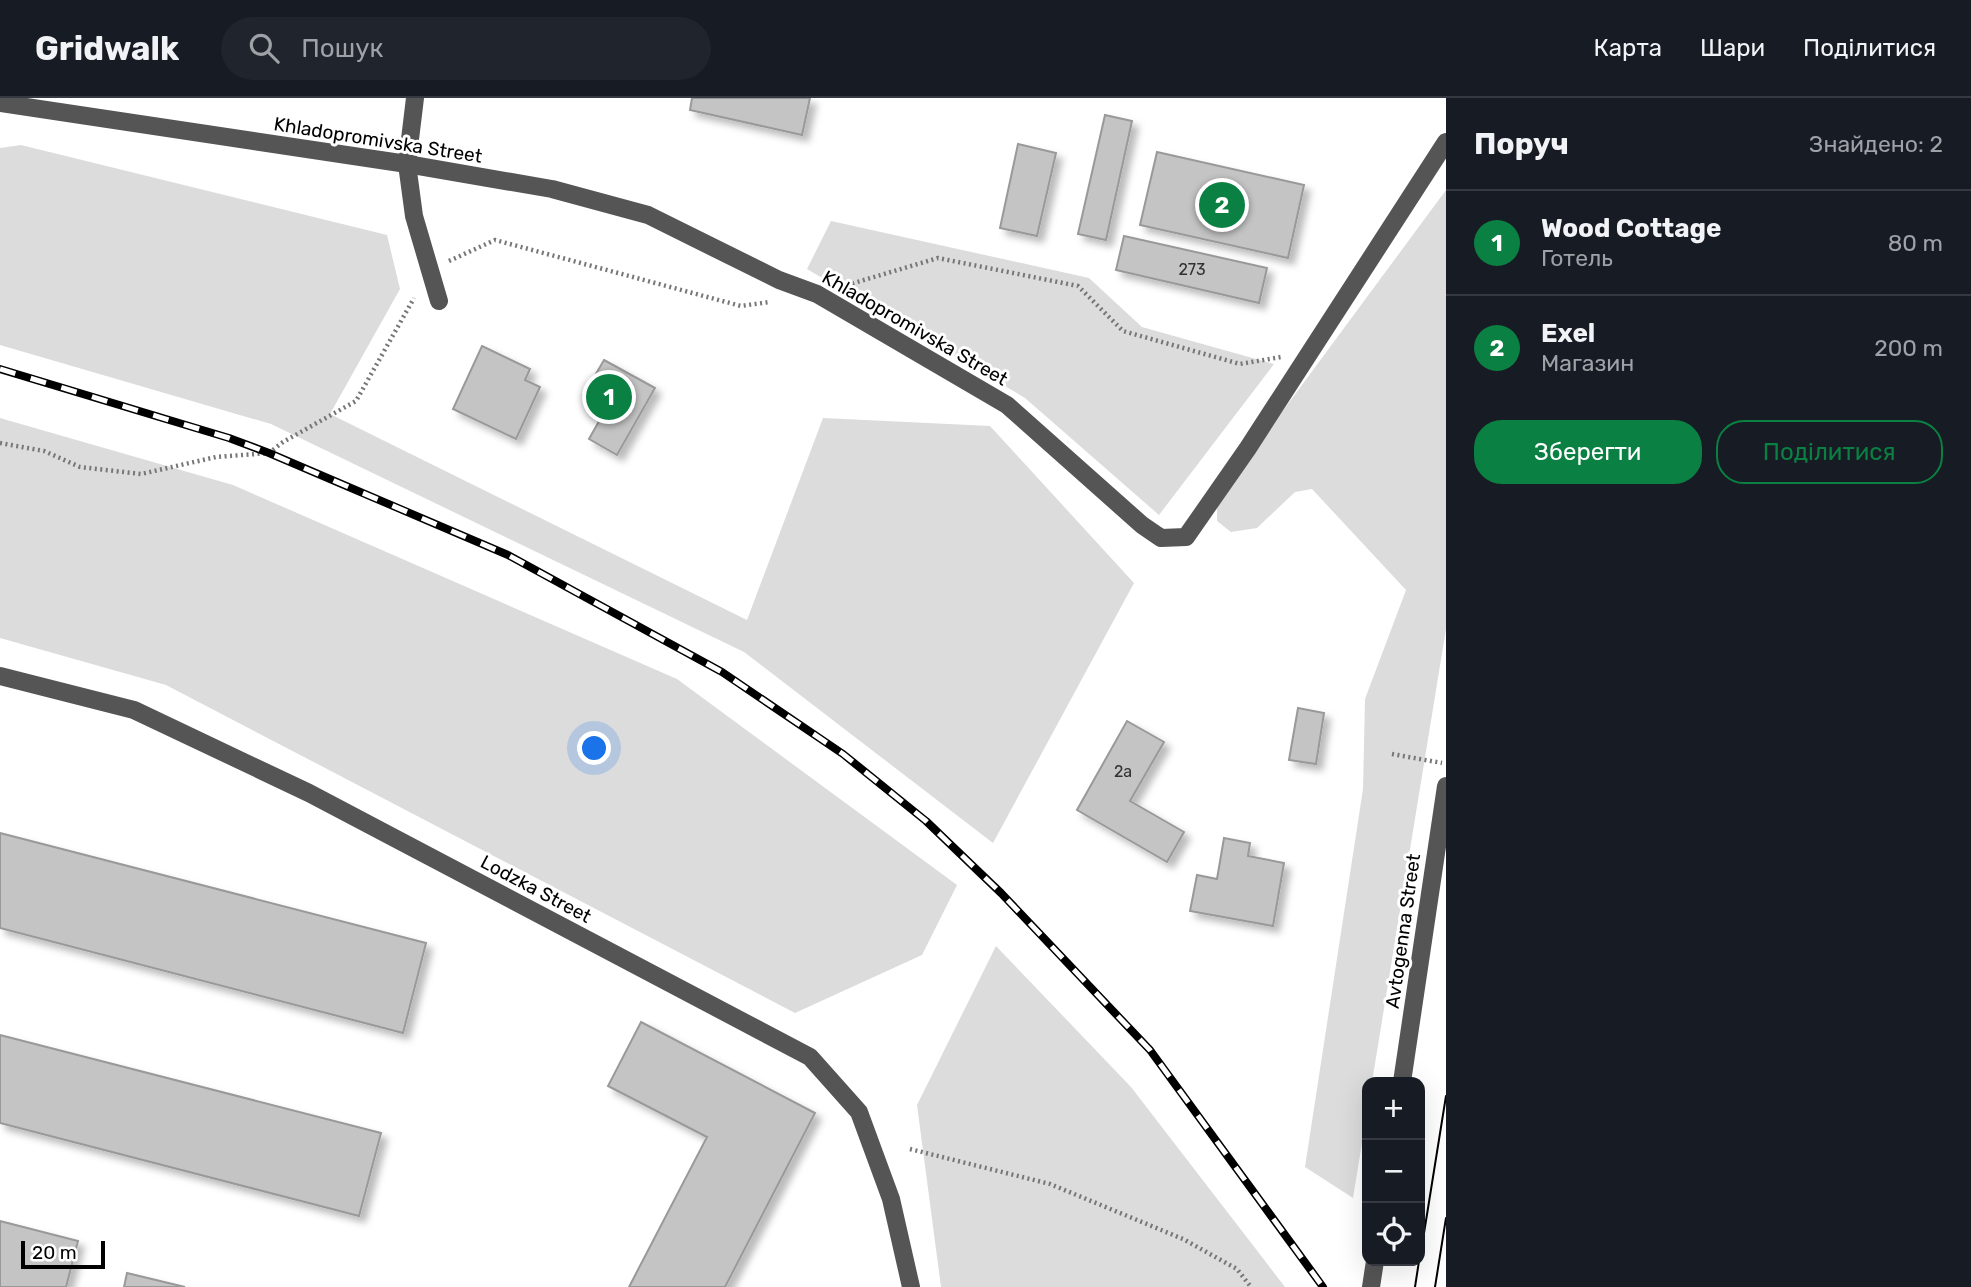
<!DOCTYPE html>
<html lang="uk">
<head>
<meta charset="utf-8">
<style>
  body { margin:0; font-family:Rubik,sans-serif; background:#20242c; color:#f1f3f6 }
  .controls { position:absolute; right:21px; bottom:21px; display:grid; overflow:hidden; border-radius:14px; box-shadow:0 7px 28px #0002 }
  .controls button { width:63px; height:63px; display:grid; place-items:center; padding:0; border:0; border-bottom:2px solid #363941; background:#171b24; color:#f1f3f6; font:35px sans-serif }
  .scale { position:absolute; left:21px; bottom:18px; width:84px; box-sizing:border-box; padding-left:7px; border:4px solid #000; border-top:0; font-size:19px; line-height:24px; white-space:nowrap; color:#000; -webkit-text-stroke:5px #fff; paint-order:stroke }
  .you { position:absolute; left:595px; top:651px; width:24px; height:24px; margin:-18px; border:5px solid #fff; border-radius:50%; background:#1a73e8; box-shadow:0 0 0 10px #1a73e833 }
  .badge { display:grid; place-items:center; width:46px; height:46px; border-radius:50%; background:#0b8043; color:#fff; font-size:23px; font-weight:700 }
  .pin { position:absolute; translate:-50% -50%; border:4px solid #fff; box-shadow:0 2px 7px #0006 }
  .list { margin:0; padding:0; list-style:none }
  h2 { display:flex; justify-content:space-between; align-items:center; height:91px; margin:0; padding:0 28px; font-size:30px }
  h2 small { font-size:23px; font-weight:400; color:#9ea1a6 }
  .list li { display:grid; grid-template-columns:46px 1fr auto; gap:21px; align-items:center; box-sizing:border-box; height:105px; padding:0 28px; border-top:2px solid #363941 }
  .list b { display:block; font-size:26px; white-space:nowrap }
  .list p { margin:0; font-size:23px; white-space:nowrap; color:#9ea1a6 }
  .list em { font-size:23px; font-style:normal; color:#9ea1a6 }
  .actions { display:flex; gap:14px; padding:21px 28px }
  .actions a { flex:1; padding:16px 0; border:2px solid #0b8043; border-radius:28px; text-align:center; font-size:24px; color:#0b8043 }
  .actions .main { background:#0b8043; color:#fff }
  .icon { flex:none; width:38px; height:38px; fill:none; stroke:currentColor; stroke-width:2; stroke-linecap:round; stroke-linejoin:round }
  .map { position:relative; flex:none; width:1446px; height:1189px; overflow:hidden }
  header { display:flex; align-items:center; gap:42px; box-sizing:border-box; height:98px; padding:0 35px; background:#171b24; border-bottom:2px solid #363941 }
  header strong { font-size:33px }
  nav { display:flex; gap:38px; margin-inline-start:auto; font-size:24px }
  .search { width:490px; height:63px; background:#20242c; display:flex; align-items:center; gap:18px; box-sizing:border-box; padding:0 24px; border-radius:38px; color:#9ea1a6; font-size:26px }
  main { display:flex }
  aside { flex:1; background:#171b24 }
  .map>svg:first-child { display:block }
  .green { fill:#dcdcdc }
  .building { fill:#c4c4c4; stroke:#999; stroke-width:2; filter:url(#shadow) }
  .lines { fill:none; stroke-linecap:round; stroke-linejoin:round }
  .path { stroke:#777; stroke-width:4.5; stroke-dasharray:2 3.5; stroke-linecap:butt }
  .minor { stroke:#555; stroke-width:18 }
  .tram { stroke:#000; stroke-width:2 }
  .rail-casing { stroke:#000; stroke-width:8 }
  .rail { stroke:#fff; stroke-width:5; stroke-dasharray:16; stroke-linecap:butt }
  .labels { text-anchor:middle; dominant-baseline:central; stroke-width:6; stroke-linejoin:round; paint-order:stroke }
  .number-label { font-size:16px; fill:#313131 }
  .street-label { font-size:19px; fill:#000; stroke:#fff }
</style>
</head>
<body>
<header>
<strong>Gridwalk</strong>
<div class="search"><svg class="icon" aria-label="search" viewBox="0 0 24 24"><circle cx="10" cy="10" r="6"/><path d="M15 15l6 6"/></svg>Пошук</div>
<nav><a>Карта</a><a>Шари</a><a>Поділитися</a></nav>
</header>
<main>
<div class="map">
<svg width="1446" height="1189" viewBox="0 0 1446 1189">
  <defs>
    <filter id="shadow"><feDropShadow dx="6" dy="6" stdDeviation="3.5" flood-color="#0004"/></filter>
  </defs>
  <rect width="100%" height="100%" fill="#fff"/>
  <g class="green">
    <polygon points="21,47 387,137 400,191 330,316 747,522 823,320 990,328 1134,485 993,745 744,554 271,326 0,247 0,50"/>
    <polygon points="1446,92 1446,531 1372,984 1367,984 1367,1014 1353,1100 1305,1069 1363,691 1365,601 1406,492 1312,391 1295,394 1257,430 1231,434 1217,423 1217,402"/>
    <polygon points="831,123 1089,180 1142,229 1274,266 1159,417 1025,300 807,171"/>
    <polygon points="0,320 233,387 677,581 957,787 922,857 795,915 166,587 0,540"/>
    <polygon points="996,848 1131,989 1285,1189 941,1189 917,1007"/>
  </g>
  <g class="building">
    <polygon points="692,0 810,0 802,37 690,12"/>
    <polygon points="1105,17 1132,23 1106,142 1078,136"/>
    <polygon points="1018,46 1056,55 1037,138 1000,130"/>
    <polygon points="1157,54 1304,87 1288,160 1140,127"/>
    <polygon points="1124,138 1267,170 1259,205 1116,172"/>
    <polygon points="482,248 530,271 525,282 540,289 516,341 453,311"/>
    <polygon points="604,262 655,290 617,357 589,341 606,311 583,298"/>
    <polygon points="1298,610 1324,615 1316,666 1289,662"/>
    <polygon points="1127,623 1164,644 1130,703 1184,734 1167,764 1077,712"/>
    <polygon points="0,735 426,845 403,935 0,830"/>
    <polygon points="1224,740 1250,745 1248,758 1284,765 1273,828 1190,813 1197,777 1217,781"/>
    <polygon points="641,924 815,1015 725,1189 629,1189 707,1039 608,988"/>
    <polygon points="0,937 381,1035 359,1118 0,1025"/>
    <polygon points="0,1123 78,1143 66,1189 0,1189"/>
    <polygon points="127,1175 185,1189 124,1189"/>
  </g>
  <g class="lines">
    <g class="path">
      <polyline points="449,163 495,142 741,208 770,204"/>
      <polyline points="847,187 938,160 1078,188 1123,233 1240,266 1281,259"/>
      <polyline points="0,345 44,353 80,369 141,376 216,359 269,355 283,344 356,303 414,200"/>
      <polyline points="1392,656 1442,665"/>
      <polyline points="910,1051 1050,1086 1183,1141 1237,1171 1251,1189"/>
    </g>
    <g class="minor">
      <polyline points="415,0 407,66 414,118 439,203"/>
      <polyline points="0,5 407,66 552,91 648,117 779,182 817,196 1007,307 1142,427 1161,440 1186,439 1248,350 1446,44"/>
      <polyline points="0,578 134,612 309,695 810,959 859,1014 891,1101 911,1189"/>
      <polyline points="1402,984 1446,688"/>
      <polyline points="1371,1189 1375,1163"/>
    </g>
    <g class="tram">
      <polyline points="1420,1160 1446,998"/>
      <polyline points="1415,1189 1419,1163"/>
      <polyline points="1435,1189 1446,1120"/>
    </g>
    <g class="rail-casing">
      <polyline id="rail" points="0,271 229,340 269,355 508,457 722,574 843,656 926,723 1001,795 1150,952 1323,1189"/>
    </g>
    <use href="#rail" class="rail"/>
  </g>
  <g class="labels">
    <g class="number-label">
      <text x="1192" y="171">273</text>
      <text x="1123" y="673">2а</text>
    </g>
    <g class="street-label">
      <text transform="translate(378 42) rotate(9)">Khladopromivska Street</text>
      <text transform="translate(915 230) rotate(30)">Khladopromivska Street</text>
      <text transform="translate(536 791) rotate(28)">Lodzka Street</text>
      <text transform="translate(1403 833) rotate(-82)">Avtogenna Street</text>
    </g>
  </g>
</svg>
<div class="controls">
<button>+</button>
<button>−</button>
<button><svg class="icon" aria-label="locate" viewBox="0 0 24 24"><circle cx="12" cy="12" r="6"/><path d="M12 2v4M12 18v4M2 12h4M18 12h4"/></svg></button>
</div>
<div class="scale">20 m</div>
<div class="you"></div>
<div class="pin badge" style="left:609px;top:299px">1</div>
<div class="pin badge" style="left:1222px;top:107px">2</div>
</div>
<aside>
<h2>Поруч<small>Знайдено: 2</small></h2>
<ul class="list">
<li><span class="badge">1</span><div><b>Wood Cottage</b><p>Готель</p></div><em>80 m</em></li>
<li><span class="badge">2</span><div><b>Exel</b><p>Магазин</p></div><em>200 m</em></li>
</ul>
<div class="actions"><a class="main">Зберегти</a><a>Поділитися</a></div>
</aside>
</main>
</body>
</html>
